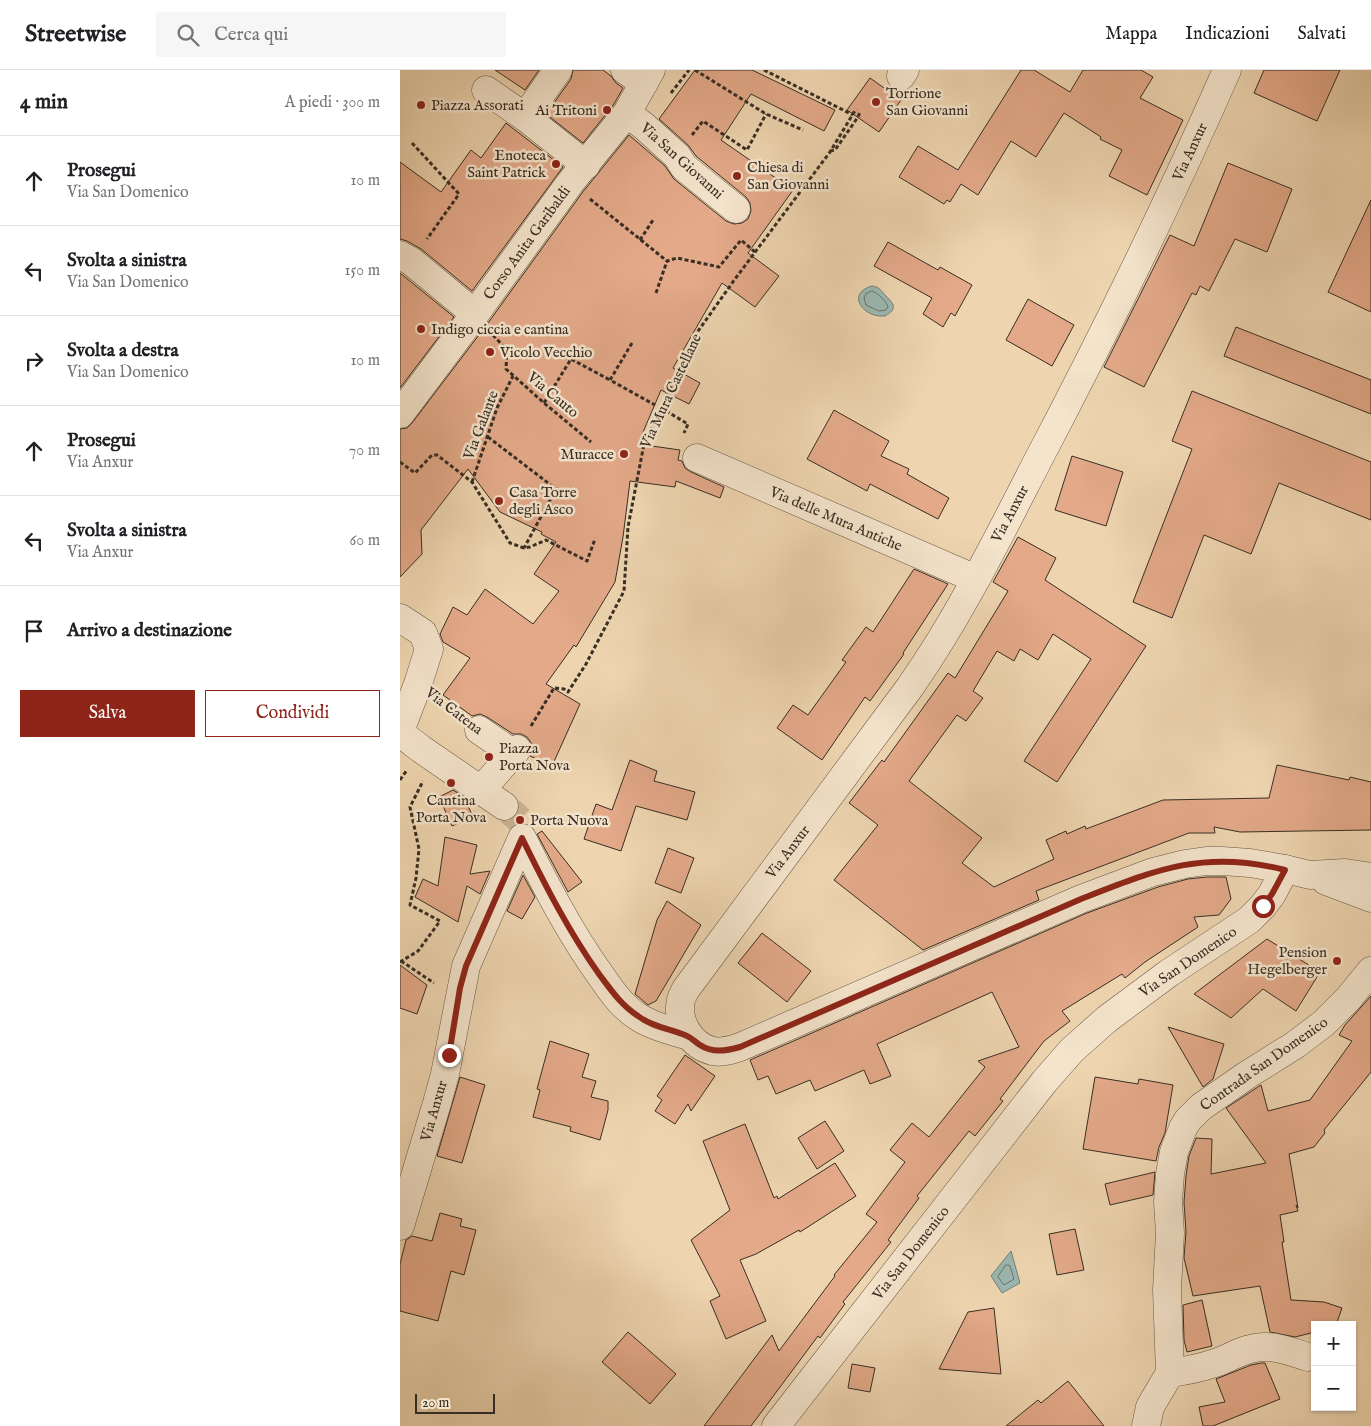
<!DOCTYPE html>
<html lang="it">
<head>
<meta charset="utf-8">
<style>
  body { margin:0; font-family:"IM FELL English",serif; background:#f6f6f6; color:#202124 }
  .controls { position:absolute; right:15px; bottom:15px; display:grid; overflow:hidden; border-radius:0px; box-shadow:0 1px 4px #0004 }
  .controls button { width:45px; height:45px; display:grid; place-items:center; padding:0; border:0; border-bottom:1px solid #e0e0e0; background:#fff; color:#202124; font:25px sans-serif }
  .scale { position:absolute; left:15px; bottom:12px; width:80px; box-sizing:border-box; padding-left:5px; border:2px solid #382e24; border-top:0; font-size:14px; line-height:18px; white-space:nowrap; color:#382e24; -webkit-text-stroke:4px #f4e4cc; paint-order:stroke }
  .stop { position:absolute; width:15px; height:15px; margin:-11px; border:4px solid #8f2418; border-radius:50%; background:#fff }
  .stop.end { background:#8f2418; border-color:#fff; box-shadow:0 1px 5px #0008 }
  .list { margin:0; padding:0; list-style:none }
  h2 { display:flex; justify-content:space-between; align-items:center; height:65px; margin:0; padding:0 20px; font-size:21px }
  h2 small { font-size:16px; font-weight:400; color:#757577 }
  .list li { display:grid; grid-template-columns:32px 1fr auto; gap:15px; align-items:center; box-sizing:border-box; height:90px; padding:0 20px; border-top:1px solid #e0e0e0 }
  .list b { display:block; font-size:19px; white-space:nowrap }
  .list p { margin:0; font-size:16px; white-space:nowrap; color:#757577 }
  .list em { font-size:16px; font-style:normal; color:#757577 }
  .actions { display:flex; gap:10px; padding:15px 20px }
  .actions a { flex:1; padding:11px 0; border:1px solid #8f2418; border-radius:0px; text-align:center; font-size:18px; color:#8f2418 }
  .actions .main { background:#8f2418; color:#fff }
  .icon { flex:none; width:28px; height:28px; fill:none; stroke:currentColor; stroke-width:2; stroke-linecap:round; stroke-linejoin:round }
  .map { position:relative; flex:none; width:971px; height:1356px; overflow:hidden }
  header { display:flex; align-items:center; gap:30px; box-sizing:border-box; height:70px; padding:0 25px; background:#fff; border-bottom:1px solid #e0e0e0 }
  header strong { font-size:24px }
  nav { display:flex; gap:28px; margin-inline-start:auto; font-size:18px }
  .search { width:350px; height:45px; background:#f6f6f6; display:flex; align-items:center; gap:12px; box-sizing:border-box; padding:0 18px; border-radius:0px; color:#757577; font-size:19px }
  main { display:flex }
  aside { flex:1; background:#fff }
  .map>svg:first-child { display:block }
  .water { fill:#9bb8b2; stroke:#738179 }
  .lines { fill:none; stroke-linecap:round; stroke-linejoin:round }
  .shore { stroke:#6a736b; stroke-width:1 }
  .building { fill:#e3a989; stroke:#382e24 }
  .minor-tunnel { stroke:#cab494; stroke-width:28; stroke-dasharray:28 14; stroke-linecap:butt }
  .minor-casing { stroke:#665847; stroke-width:29 }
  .path { stroke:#382e24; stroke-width:3; stroke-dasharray:4 2.5; stroke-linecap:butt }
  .minor { stroke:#f4e4cc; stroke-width:28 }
  .route { stroke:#8f2418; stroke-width:6 }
  .poi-dot { fill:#8f2418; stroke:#f4e4cc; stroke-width:2 }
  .labels { text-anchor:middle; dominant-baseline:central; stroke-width:5; stroke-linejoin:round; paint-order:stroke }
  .poi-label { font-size:15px; fill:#382e24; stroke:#f4e4cc; text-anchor:start }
  .street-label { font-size:15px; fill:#382e24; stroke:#f4e4cc }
</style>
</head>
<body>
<header>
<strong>Streetwise</strong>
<div class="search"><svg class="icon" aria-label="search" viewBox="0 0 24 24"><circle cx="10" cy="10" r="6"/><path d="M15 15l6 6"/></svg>Cerca qui</div>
<nav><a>Mappa</a><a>Indicazioni</a><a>Salvati</a></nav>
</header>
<main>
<aside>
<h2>4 min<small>A piedi · 300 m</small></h2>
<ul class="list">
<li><svg class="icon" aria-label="ahead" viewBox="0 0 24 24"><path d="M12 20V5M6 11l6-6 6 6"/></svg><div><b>Prosegui</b><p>Via San Domenico</p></div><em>10 m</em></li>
<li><svg class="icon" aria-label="left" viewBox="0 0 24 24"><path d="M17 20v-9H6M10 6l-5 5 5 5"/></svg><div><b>Svolta a sinistra</b><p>Via San Domenico</p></div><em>150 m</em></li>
<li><svg class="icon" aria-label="right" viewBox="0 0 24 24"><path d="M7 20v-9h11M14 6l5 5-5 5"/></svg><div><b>Svolta a destra</b><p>Via San Domenico</p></div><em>10 m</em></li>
<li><svg class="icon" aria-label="ahead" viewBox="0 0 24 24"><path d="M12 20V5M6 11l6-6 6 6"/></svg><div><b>Prosegui</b><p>Via Anxur</p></div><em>70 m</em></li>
<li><svg class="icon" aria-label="left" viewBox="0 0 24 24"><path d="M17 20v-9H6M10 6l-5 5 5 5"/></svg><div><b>Svolta a sinistra</b><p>Via Anxur</p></div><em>60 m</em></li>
<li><svg class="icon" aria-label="arrive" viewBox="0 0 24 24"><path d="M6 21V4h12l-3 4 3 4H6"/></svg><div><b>Arrivo a destinazione</b></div></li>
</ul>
<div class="actions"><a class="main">Salva</a><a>Condividi</a></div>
</aside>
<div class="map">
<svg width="971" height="1356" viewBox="0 0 971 1356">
  <rect width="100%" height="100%" fill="#eed5b0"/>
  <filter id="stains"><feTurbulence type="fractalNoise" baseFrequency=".004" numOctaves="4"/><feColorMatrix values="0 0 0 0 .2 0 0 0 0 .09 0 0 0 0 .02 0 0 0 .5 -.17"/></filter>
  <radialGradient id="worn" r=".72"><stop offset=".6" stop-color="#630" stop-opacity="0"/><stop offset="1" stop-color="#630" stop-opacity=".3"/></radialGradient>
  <g class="water">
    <path d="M472 216C480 217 481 221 486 226 494 234 498 239 485 246 462 248 446 223 472 216Z"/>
    <polygon points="611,1181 620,1213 602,1223 591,1206"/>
  </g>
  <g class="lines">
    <g class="shore">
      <path d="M472 221C477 222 487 232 488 237L486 240 479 241 466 235 464 228 466 224Z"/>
      <polygon points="606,1195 608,1195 610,1196 614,1209 604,1215 598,1207"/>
    </g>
  </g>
  <g class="building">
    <polygon points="95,0 139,0 125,20"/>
    <polygon points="173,0 203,0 211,6 216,13 223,18 214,34 183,73 146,44 171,9"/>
    <polygon points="295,0 352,0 435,40 424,61 351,24 321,70 393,120 348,183 379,206 355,237 322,213 273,298 300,313 289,334 261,320 238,374 280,380 278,390 282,391 285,398 291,402 324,417 320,428 276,411 275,417 230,411 223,467 215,512 176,577 174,575 146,614 180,634 152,696 130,686 132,682 132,674 127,667 121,664 113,664 87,647 80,644 72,646 43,625 70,588 43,572 40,564 53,537 67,545 85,519 133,554 159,521 134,504 156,472 141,464 142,462 100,442 68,399 21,460 22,484 0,507 0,359 7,358 12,353 88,253 182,123 229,65 265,96 274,109 326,151 334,154 342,153 348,149 351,141 350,133 346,127 296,86 288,75 259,49"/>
    <polygon points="621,0 634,0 670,22 683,0 741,0 753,7 740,28 783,50 747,125 709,106 722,80 700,69 701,67 664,43 636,87 611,71 578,125 561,114 550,132 547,130 544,134 499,107 518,76 558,100"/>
    <polygon points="864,0 940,0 917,51 854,23"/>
    <polygon points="470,8 501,30 479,62 447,40"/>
    <polygon points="106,53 163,97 72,221 21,179 7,171 0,169 0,92 41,122 71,80 81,88"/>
    <polygon points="828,93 892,119 867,182 835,169 809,221 800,216 796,225 792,223 744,317 704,297 770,165 794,176"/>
    <polygon points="971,130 971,242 928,222"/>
    <polygon points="488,172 538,200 540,197 572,215 555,246 551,243 543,257 523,244 532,228 474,196"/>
    <polygon points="0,203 54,247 0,318"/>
    <polygon points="628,229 674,255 652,296 606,270"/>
    <polygon points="836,257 971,310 971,344 824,286"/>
    <polygon points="792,321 971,392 971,450 879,413 851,484 804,465 772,548 733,532 792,379 772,371"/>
    <polygon points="434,340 489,371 481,386 509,399 507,404 549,428 538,449 470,414 467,421 407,389"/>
    <polygon points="672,386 723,402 706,456 655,440"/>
    <polygon points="618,467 656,488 645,510 746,576 657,712 624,691 691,589 653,564 638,590 620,579 614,591 597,581 573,621 583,628 566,651 557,645 509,711 582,768 562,793 594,817 654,789 646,770 666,761 667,764 685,756 686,759 763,730 869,728 877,695 949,710 950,707 971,712 971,760 840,762 814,757 815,763 789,763 636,821 639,830 523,880 434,810 478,755 449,733 482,690 484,692 548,603 555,608 608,521 593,512"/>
    <polygon points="514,499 548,514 503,583 504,584 470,631 465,627 422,690 377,658 393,635 408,645 446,592 442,590 466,557 473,562"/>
    <polygon points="230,690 257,701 254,711 295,722 287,750 236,736 221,781 184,769 196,734 212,740"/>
    <polygon points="53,720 64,727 73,747 52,756 39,727"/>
    <polygon points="142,761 182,812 168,822 137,764"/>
    <polygon points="45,767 77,775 70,804 90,801 80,824 67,816 58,852 15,827 23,809 38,816"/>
    <polygon points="268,778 294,788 281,823 255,813"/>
    <polygon points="123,805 135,827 122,849 107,841"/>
    <polygon points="807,807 826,807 831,829 819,845 794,847 798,857 745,892 725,908 722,904 662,941 670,951 644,971 600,1029 603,1031 575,1066 569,1061 517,1126 519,1128 488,1170 491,1172 443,1232 445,1234 420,1268 418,1266 351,1356 304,1356 372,1265 379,1281 435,1206 434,1205 477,1152 466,1144 505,1092 490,1080 512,1053 529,1067 585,997 578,991 619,977 592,922 477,974 491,1006 470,1014 464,1000 415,1021 410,1010 376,1024 368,1006 358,1010 350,990 687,843 758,817 788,809"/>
    <polygon points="267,831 301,855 256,931 248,935 235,924 257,850"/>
    <polygon points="362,863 411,901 387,932 338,893"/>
    <polygon points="867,869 920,902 896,941 863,919 831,948 794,924"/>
    <polygon points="0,895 27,915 17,944 0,938"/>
    <polygon points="971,926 971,1002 924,1060 925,1063 914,1077 889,1084 898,1138 896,1135 898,1141 880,1145 884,1172 882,1172 891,1230 924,1232 942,1238 936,1255 915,1255 915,1262 895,1267 870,1262 860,1216 793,1226 784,1188 786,1162 784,1132 786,1106 789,1086 796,1068 812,1069 811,1104 866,1093 826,1038 861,1015 868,1041 910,1030 952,971 939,965 945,955"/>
    <polygon points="768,957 824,974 813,1009 803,1017"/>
    <polygon points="150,971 189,984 182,1007 196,1011 191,1027 208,1031 208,1040 200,1070 170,1061 171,1057 133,1047 140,1020 137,1019"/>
    <polygon points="285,985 315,1006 291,1041 288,1034 275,1054 255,1041 262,1030 257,1026"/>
    <polygon points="60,1007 85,1015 62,1093 37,1086"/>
    <polygon points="695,1007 738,1014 739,1009 773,1015 765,1063 759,1077 756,1091 683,1079"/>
    <polygon points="425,1051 444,1081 417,1099 398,1068"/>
    <polygon points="345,1054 374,1128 377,1126 378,1129 435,1093 456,1126 400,1162 399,1160 356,1184 340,1190 366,1251 326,1269 310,1231 320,1226 291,1170 330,1140 303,1071"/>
    <polygon points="755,1102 753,1125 710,1135 705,1114"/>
    <polygon points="40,1143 62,1149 60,1156 76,1160 64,1205 51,1201 38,1251 0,1241 0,1194 6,1170 12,1166 32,1171"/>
    <polygon points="675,1159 684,1200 657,1205 649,1164"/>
    <polygon points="802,1230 812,1276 787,1282 784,1270 783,1235"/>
    <polygon points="594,1238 601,1304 539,1299 568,1242"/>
    <polygon points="228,1262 276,1304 250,1334 202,1292"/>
    <polygon points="861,1293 865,1293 880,1329 813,1356 803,1356 799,1337 825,1332 816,1309 851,1295"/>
    <polygon points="452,1294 475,1298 470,1322 448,1318"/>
    <polygon points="668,1311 704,1356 606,1356 638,1330 641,1333"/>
  </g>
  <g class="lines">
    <polyline class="minor-tunnel" points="110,741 120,750"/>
    <g class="minor-casing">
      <g id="minor">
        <polyline points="225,0 244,13"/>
        <polyline points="501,6 505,0"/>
        <polyline points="86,20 125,47 186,95"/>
        <polyline points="227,43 245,57 277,86 284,97 336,139"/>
        <polyline points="125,47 158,0"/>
        <polyline points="0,185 11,191 75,244"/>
        <polyline points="0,344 75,244 170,113 227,43 251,0"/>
        <polyline points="297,388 576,509"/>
        <polyline points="0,548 23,563 29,579 18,614 0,661"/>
        <polyline points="79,660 114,684"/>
        <polyline points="0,663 21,679 104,736"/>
        <polyline points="81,720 117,679"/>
        <polyline points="885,799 910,805 945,803 971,807"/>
        <polyline points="926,811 971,828"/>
        <path d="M0 1156 37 1033 45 1004 66 896 122 768C146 816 170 863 201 906 212 922 223 938 240 948 254 957 273 961 289 966"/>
        <path d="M770 1303C785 1301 800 1298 815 1293 832 1287 848 1276 867 1277 880 1277 895 1283 908 1287"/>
        <path d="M376 1356 644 1012 672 980 707 949 769 903 849 850 863 836 872 824 885 799 850 793 822 791H806L785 794 753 802 681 829 340 977C331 980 322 983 313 981 291 976 276 951 281 930 282 926 284 923 286 919L510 617C559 547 597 470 636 394 704 265 768 134 827 0"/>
        <polyline points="746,1356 750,1337 754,1330 770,1303 767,1220 770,1163 768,1132 770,1104 774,1082 783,1058 788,1050 801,1037 847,1005 895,975 924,953 948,929 971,901"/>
      </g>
    </g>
    <g class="path">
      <polyline points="295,0 366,44 403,60"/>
      <polyline points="364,0 453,45"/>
      <polyline points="271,23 289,0"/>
      <polyline points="292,65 303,51 347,80 366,44"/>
      <polyline points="12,73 59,124 27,169"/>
      <polyline points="430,81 435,80 458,47 460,42"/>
      <polyline points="190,129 267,191 277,188 319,197 341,170 355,182"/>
      <polyline points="240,170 253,150"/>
      <polyline points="256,223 267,191"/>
      <polyline points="93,265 107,280 106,299 144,333 191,372"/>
      <polyline points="232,273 210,310 255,335"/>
      <polyline points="144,333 171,289 210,310"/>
      <polyline points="266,341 288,354 284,363"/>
      <polyline points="88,367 156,419 124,478"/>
      <polyline points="0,392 15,403 32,385 37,385 72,412 110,473 124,478 130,477 146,470 187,491 195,469"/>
      <polyline points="72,412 97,338 113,306"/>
      <polyline points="39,630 58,644"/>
      <polyline points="131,656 154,618 164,619 168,622 186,594 224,521 228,457 244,374 296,264 335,209 430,82 456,39"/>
      <polyline points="0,710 7,700"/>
      <polyline points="1,891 34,913"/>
      <polyline points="0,892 18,881 40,851 10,835 16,808 19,779 10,737 23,711"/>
    </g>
    <use href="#minor" class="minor"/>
  </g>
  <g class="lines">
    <path class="route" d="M49 985 60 918 66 896 122 768C145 815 169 862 199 904 211 920 221 935 238 946 252 957 271 959 287 966 292 968 295 972 300 975 312 983 326 981 340 977L681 829C755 800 804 779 885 800L872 824 863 836"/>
  </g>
  <g class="poi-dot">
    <circle cx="476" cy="32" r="5"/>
    <circle cx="21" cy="35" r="5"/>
    <circle cx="207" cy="40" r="5"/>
    <circle cx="156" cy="94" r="5"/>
    <circle cx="337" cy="106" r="5"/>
    <circle cx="21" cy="259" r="5"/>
    <circle cx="90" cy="282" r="5"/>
    <circle cx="224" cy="384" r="5"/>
    <circle cx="99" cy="431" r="5"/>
    <circle cx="89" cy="687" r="5"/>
    <circle cx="51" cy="713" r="5"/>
    <circle cx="120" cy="750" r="5"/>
    <circle cx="937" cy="891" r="5"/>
  </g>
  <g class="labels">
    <g class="poi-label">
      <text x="486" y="23">Torrione<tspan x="486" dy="17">San Giovanni</tspan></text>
      <text x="31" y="35">Piazza Assorati</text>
      <text x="197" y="40" text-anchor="end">Ai Tritoni</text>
      <text x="146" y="85" text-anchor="end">Enoteca<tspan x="146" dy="17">Saint Patrick</tspan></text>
      <text x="347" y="97">Chiesa di<tspan x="347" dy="17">San Giovanni</tspan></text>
      <text x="31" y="259">Indigo ciccia e cantina</text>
      <text x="100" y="282">Vicolo Vecchio</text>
      <text x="214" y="384" text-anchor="end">Muracce</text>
      <text x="109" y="422">Casa Torre<tspan x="109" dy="17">degli Asco</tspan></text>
      <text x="99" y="678">Piazza<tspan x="99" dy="17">Porta Nova</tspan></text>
      <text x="51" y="730" text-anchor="middle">Cantina<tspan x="51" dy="17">Porta Nova</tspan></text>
      <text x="130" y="750">Porta Nuova</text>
      <text x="927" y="882" text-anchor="end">Pension<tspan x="927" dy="17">Hegelberger</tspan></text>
    </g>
    <g class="street-label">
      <text transform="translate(790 82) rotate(-65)">Via Anxur</text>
      <text transform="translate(282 91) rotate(42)">Via San Giovanni</text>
      <text transform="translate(127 173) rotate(-54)">Corso Anita Garibaldi</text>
      <text transform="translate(271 321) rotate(-65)">Via Mura Castellane</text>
      <text transform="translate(153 325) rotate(40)">Via Cauto</text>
      <text transform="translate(81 355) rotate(-69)">Via Galante</text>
      <text transform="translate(610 444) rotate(-62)">Via Anxur</text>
      <text transform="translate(436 449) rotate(23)">Via delle Mura Antiche</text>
      <text transform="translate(54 641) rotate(37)">Via Catena</text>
      <text transform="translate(388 782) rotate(-53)">Via Anxur</text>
      <text transform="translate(788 892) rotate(-34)">Via San Domenico</text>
      <text transform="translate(864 994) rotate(-35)">Contrada San Domenico</text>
      <text transform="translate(34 1041) rotate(-74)">Via Anxur</text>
      <text transform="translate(511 1183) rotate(-52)">Via San Domenico</text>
    </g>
  </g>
  <rect width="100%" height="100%" filter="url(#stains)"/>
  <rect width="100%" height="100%" fill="url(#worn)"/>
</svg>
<div class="controls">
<button>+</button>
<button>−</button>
</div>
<div class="scale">20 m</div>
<div class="stop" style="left:863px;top:836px"></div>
<div class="stop end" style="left:49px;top:985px"></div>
</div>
</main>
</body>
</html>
